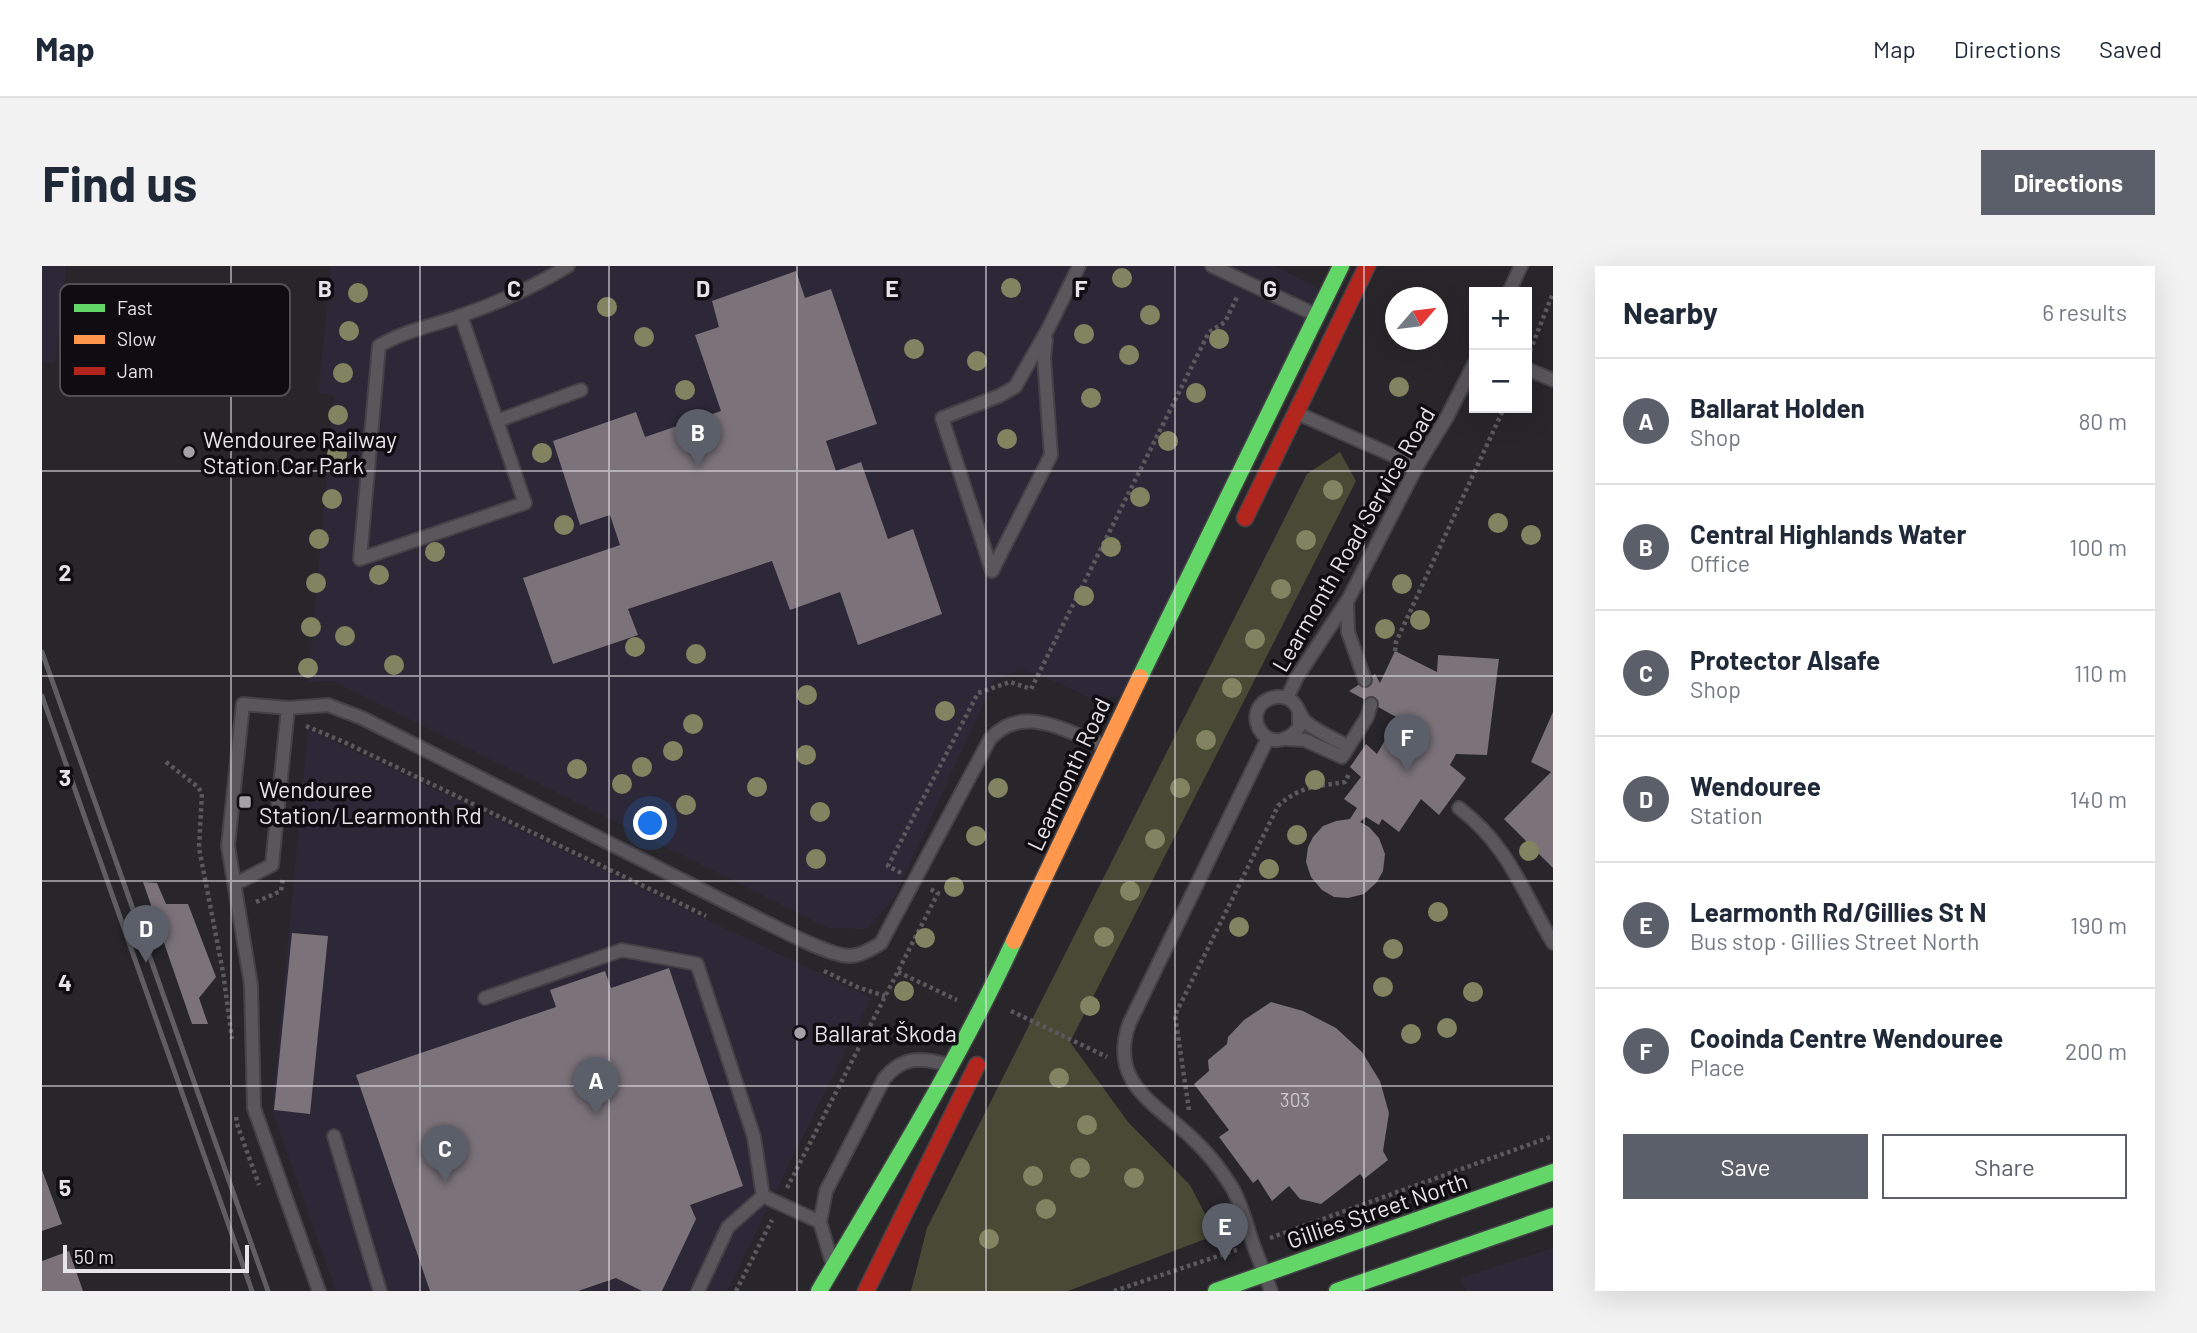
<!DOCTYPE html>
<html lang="en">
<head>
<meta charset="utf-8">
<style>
  body { margin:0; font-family:Barlow,sans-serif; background:#f2f2f3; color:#1f2937 }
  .controls { position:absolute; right:21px; top:21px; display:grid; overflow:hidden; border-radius:0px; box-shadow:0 7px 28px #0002 }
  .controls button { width:63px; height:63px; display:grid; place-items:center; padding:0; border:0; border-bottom:2px solid #e0e1e3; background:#fff; color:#1f2937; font:35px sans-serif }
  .compass { position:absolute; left:1343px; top:21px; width:63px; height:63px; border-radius:50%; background:#fff; box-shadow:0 7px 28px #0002; rotate:62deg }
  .scale { position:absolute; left:21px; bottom:18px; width:186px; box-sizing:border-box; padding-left:7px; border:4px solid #e6e3eb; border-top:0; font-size:19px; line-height:24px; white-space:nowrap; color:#e6e3eb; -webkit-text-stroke:5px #0f0d12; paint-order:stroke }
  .you { position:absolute; left:609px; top:558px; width:24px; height:24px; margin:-18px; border:5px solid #fff; border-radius:50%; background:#1a73e8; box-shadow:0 0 0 10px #1a73e833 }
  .badge { display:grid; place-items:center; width:46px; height:46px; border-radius:50%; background:#5b5f6a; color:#fff; font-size:23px; font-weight:700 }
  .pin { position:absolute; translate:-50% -58px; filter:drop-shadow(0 2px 4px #0008) }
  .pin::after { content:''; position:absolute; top:37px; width:24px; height:21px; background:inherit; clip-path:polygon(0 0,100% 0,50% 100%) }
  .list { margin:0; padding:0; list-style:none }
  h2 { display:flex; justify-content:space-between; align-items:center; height:91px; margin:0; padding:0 28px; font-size:30px }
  h2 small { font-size:23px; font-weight:400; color:#747a83 }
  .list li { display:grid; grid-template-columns:46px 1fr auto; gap:21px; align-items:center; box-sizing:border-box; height:126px; padding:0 28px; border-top:2px solid #e0e1e3 }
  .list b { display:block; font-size:26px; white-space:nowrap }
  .list p { margin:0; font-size:23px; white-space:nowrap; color:#747a83 }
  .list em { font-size:23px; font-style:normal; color:#747a83 }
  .actions { display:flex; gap:14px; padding:21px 28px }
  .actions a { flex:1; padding:16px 0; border:2px solid #5b5f6a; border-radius:0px; text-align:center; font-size:24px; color:#5b5f6a }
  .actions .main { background:#5b5f6a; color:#fff }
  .map { position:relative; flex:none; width:1511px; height:1025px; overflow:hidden; border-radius:0px }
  header { display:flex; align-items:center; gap:42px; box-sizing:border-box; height:98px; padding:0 35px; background:#fff; border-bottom:2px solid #e0e1e3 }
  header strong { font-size:33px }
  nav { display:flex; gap:38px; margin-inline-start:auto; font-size:24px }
  .intro { display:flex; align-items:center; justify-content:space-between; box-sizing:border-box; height:168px; padding:0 42px }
  h1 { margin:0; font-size:49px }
  .button { padding:18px 32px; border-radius:0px; background:#5b5f6a; color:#fff; font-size:24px; font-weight:700 }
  main { display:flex; gap:42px; padding:0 42px }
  aside { flex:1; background:#fff; border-radius:0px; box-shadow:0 7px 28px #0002 }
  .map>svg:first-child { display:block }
  .built { fill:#2d2837 }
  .green { fill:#494a35 }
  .building { fill:#7b727a }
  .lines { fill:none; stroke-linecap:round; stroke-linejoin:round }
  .lane-casing { stroke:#444147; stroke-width:16 }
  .fast-casing { stroke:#444147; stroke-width:19 }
  .slow-casing { stroke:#444147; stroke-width:19 }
  .jam-casing { stroke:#444147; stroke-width:19 }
  .path { stroke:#5a595d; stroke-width:4.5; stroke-dasharray:3.5 3.5; stroke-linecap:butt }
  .lane { stroke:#59575c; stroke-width:12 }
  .fast { stroke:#63d668; stroke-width:16 }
  .slow { stroke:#ff974d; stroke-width:16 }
  .jam { stroke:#b3261e; stroke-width:16 }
  .rail { stroke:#5f5e62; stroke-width:5 }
  .tree { fill:#828461 }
  .grid { fill:none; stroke:#e6e3eb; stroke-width:2; stroke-opacity:0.55 }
  .poi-dot { fill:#a4a1a8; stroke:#0f0d12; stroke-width:2.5 }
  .labels { text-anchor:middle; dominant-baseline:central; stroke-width:7; stroke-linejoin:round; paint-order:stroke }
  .number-label { font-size:19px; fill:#cbc7cf }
  .poi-label { font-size:23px; fill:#e6e3eb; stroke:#0f0d12; text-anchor:start }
  .street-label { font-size:23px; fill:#e6e3eb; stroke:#0f0d12 }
  .key { fill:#0f0d12; stroke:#504d53; stroke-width:2 }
  .key-label { font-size:19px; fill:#e6e3eb }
  .grid-label { font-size:23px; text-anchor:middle; font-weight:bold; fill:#e6e3eb; stroke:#0f0d12; stroke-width:7; stroke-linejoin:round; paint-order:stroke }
</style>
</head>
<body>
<header>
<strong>Map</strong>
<nav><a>Map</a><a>Directions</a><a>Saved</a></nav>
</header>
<div class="intro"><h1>Find us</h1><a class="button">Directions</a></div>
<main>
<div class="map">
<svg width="1511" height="1025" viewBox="0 0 1511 1025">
  <rect width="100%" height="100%" fill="#28262b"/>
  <g class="built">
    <polygon points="0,0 24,0 13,97 0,96"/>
    <polygon points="289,0 1233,0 1285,27 1088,429 1049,433 1022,419 978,403 952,415 852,632 825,663 786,662 291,415 266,416 292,130 276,127"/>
    <polygon points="266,463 829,732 685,1025 294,1025 230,845"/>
    <polygon points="1511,982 1511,1025 1424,1025 1419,1012"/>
  </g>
  <polygon class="green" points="1298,186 1314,215 1028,776 1086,856 1148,919 1174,969 1026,1025 869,1025 885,962 1265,208"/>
  <g class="building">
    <polygon points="754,5 763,32 789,23 835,158 784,175 794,205 819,196 846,273 871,263 900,348 816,379 798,326 748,344 730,295 586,343 596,369 511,398 481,312 578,279 568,249 538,259 511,175 594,146 603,171 679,145 653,69 677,61 670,35"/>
    <polygon points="1353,385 1395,406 1396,389 1457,393 1445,489 1414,488 1408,499 1424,512 1397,549 1379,533 1357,566 1340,553 1337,559 1324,551 1318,556 1327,561 1337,572 1343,588 1341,605 1335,616 1322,628 1306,632 1292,631 1280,624 1269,611 1264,596 1266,581 1271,571 1281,560 1294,555 1308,553 1315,542 1302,533 1319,511 1308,501 1324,478 1335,488 1356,452 1307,425 1333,408 1338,417"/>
    <polygon points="1511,446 1511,602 1462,553 1509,506 1489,496"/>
    <polygon points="101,616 115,617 124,638 146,638 174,711 157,732 166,758 150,758"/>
    <polygon points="250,667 286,670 268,848 232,844"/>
    <polygon points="627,702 701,920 648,939 654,953 620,1025 600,1025 574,1012 536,1025 388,1025 314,809 514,741 508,724 563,705 569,722"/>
    <polygon points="1229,736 1261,745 1294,762 1320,786 1338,815 1347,847 1341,885 1346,894 1322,913 1318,908 1279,938 1258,933 1247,920 1230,935 1216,913 1211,917 1177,871 1187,864 1152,818 1167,805 1166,794 1185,778 1186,771 1202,754"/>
    <polygon points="0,904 20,958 0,965"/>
    <polygon points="27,985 41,1025 0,1025 0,995"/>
  </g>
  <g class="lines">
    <g class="lane-casing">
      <g id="lane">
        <polyline points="1170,0 1274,49"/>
        <polyline points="1467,26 1479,0"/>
        <path d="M419 50 483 237 318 293 337 80C361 65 390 60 418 50 456 37 492 21 526 0"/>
        <polyline points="1485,103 1511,114"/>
        <polyline points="1257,148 1375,200"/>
        <polyline points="455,155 539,124"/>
        <polyline points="950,305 900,152 957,130 973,121 1006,63 1037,0"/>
        <polyline points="950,305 1009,189 1002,92 1004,74"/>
        <polyline points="1305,336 1306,366 1323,414"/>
        <polyline points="1245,432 1255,411 1307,332 1375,200 1405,151 1432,98"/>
        <path d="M1257 446V461C1248 474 1231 480 1220 467 1215 461 1213 453 1215 446 1220 431 1240 426 1251 436 1257 442 1258 450 1263 455 1275 466 1292 473 1306 480"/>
        <path d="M1226 472 1087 758C1067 816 1112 837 1148 870 1163 884 1178 902 1189 920 1199 936 1204 957 1210 975 1216 992 1223 1008 1229 1025"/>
        <polyline points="1246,473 1263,474 1300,491 1325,451 1329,438"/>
        <path d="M1417 542C1467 580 1480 625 1511 677"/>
        <polyline points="193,618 230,599 246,442"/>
        <polyline points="443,732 580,684 655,698 712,871 721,930"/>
        <polyline points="292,870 338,1025"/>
        <polyline points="721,930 778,956"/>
        <path d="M789 993 778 956 784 925 842 813C860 790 880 791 906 799"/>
        <path d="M277 1025 212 842 209 719 186 580 201 438 246 442 286 439 320 452 719 654C739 664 786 689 807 690 818 690 830 683 839 677L948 473C981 437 1022 465 1061 479"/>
        <polyline points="656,1025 686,961 721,930"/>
      </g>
    </g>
    <g class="fast-casing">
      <g id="fast">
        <polyline points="1098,411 1299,0"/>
        <path d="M777 1025C845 910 916 796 972 675"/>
        <polyline points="1174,1025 1511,906"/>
        <polyline points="1295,1025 1511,950"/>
      </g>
    </g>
    <g class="slow-casing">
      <polyline id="slow" points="972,675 1098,411"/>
    </g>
    <g class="jam-casing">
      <g id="jam">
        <polyline points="1203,252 1325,0"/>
        <polyline points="824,1025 935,799"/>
      </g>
    </g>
    <g class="path">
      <polyline points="1488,85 1511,27"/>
      <polyline points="1353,385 1354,376 1462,142"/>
      <polyline points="264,460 302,476 664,650"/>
      <polyline points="124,496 156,521 160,527 157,582 181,706 190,773"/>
      <polyline points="859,607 846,600 936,427 968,416 989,423 1167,66 1183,56 1196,29"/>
      <polyline points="214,636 239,625 241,613"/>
      <polyline points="782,705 815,721 843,730"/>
      <polyline points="856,706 915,734"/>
      <polyline points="969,745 1065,791"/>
      <path d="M1147 844 1133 749 1236 540C1259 519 1275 521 1303 516L1308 506"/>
      <polyline points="194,851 195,858 217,919"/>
      <polyline points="745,922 896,627 888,623"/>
      <polyline points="1228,972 1511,870"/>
      <polyline points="694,1025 730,954"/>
      <polyline points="1072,1025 1197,983"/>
    </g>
    <use href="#lane" class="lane"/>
    <use href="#fast" class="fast"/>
    <use href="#slow" class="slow"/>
    <use href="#jam" class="jam"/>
    <g class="rail">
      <polyline points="0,386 226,1025"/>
      <polyline points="0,430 210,1025"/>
    </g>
  </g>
  <g class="tree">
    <circle cx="1080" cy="12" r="10"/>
    <circle cx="969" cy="22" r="10"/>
    <circle cx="316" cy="27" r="10"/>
    <circle cx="565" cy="41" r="10"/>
    <circle cx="1108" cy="49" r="10"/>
    <circle cx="307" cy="65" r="10"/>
    <circle cx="1042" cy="68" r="10"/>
    <circle cx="602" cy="71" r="10"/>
    <circle cx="1177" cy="73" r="10"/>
    <circle cx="872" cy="83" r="10"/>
    <circle cx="1087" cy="89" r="10"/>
    <circle cx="935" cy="95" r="10"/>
    <circle cx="301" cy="107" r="10"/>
    <circle cx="1357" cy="121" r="10"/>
    <circle cx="643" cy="124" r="10"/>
    <circle cx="1154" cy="127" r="10"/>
    <circle cx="1049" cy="132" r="10"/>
    <circle cx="296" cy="149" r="10"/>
    <circle cx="965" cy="173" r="10"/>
    <circle cx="1126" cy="175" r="10"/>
    <circle cx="500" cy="187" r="10"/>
    <circle cx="295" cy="188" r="10"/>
    <circle cx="1291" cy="224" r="10"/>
    <circle cx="1098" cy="231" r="10"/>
    <circle cx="290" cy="233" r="10"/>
    <circle cx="1456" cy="257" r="10"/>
    <circle cx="522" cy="259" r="10"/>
    <circle cx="1489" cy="269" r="10"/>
    <circle cx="277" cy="273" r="10"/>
    <circle cx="1264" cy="274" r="10"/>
    <circle cx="1069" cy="281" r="10"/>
    <circle cx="393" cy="286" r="10"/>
    <circle cx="337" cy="309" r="10"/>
    <circle cx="274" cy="317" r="10"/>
    <circle cx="1360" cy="318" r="10"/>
    <circle cx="1239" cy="323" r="10"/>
    <circle cx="1042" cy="330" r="10"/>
    <circle cx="1378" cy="354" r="10"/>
    <circle cx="269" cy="361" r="10"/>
    <circle cx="1343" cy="363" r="10"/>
    <circle cx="303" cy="370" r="10"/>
    <circle cx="1213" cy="373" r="10"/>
    <circle cx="593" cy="381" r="10"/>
    <circle cx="654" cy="388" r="10"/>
    <circle cx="352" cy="399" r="10"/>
    <circle cx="266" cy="402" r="10"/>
    <circle cx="1190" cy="422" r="10"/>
    <circle cx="765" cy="429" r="10"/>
    <circle cx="903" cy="445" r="10"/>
    <circle cx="651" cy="458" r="10"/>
    <circle cx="1164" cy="474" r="10"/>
    <circle cx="631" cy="485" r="10"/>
    <circle cx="764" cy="489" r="10"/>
    <circle cx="600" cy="501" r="10"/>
    <circle cx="535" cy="503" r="10"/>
    <circle cx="1273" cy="514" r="10"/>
    <circle cx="580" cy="518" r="10"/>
    <circle cx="715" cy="521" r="10"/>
    <circle cx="956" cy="522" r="10"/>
    <circle cx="1138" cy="522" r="10"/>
    <circle cx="644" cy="539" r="10"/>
    <circle cx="778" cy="546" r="10"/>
    <circle cx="1255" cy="569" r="10"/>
    <circle cx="934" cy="570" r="10"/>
    <circle cx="1113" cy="573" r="10"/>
    <circle cx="1487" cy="585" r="10"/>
    <circle cx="774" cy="593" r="10"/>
    <circle cx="1227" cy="603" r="10"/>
    <circle cx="912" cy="621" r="10"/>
    <circle cx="1088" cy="625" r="10"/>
    <circle cx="1396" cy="646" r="10"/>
    <circle cx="1197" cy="661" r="10"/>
    <circle cx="1062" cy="671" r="10"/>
    <circle cx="883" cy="672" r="10"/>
    <circle cx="1351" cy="683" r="10"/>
    <circle cx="1341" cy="721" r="10"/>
    <circle cx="862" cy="725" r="10"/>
    <circle cx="1431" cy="726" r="10"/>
    <circle cx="1048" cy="740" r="10"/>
    <circle cx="1405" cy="762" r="10"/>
    <circle cx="1369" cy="768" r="10"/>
    <circle cx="1017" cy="812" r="10"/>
    <circle cx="1045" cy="859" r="10"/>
    <circle cx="1038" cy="902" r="10"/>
    <circle cx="991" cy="910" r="10"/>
    <circle cx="1092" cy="912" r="10"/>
    <circle cx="1004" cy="943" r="10"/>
    <circle cx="947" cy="973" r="10"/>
  </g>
  <path class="grid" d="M189 0V1025M378 0V1025M567 0V1025M755 0V1025M944 0V1025M1133 0V1025M1322 0V1025M0 205H1511M0 410H1511M0 615H1511M0 820H1511"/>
  <g class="poi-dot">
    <circle cx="147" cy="186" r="7"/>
    <rect x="196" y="529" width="14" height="14" rx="3.5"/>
    <circle cx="758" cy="767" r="7"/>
  </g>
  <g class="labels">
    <g class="number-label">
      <text x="1253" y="833">303</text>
    </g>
    <g class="poi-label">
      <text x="161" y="173">Wendouree Railway<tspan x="161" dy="26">Station Car Park</tspan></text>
      <text x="217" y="523">Wendouree<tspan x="217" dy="26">Station/Learmonth Rd</tspan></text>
      <text x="772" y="767">Ballarat Škoda</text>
    </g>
    <g class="street-label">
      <text transform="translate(1311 273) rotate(-60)">Learmonth Road Service Road</text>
      <text transform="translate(1026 508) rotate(-65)">Learmonth Road</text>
      <text transform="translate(1335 944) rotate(-19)">Gillies Street North</text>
    </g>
  </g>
  <rect x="18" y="18" width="230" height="112" rx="10" class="key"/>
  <rect x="32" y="38" width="31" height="8" fill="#63d668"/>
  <rect x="32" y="69" width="31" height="9" fill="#ff974d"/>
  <rect x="32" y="101" width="31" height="8" fill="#b3261e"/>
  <g class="key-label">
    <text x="75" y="49">Fast</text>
    <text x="75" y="80">Slow</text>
    <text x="75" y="112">Jam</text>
  </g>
  <g class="grid-label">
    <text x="283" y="31">B</text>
    <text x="472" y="31">C</text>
    <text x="661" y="31">D</text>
    <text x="850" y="31">E</text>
    <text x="1039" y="31">F</text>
    <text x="1228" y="31">G</text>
    <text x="23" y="315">2</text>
    <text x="23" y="520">3</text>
    <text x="23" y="725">4</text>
    <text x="23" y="930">5</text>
  </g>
</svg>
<div class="controls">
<button>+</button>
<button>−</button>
</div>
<svg class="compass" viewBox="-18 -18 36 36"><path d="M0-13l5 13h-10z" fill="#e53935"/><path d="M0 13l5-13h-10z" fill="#747a83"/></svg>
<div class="scale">50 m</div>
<div class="you"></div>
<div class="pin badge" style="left:554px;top:849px">A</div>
<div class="pin badge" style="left:656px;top:201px">B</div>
<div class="pin badge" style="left:403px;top:917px">C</div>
<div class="pin badge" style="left:104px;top:697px">D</div>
<div class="pin badge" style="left:1183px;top:995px">E</div>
<div class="pin badge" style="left:1365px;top:506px">F</div>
</div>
<aside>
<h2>Nearby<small>6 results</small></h2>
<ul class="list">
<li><span class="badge">A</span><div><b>Ballarat Holden</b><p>Shop</p></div><em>80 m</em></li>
<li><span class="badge">B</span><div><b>Central Highlands Water</b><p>Office</p></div><em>100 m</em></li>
<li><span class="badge">C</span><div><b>Protector Alsafe</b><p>Shop</p></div><em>110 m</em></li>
<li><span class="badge">D</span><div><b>Wendouree</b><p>Station</p></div><em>140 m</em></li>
<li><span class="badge">E</span><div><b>Learmonth Rd/Gillies St N</b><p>Bus stop · Gillies Street North</p></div><em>190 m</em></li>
<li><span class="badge">F</span><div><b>Cooinda Centre Wendouree</b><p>Place</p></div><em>200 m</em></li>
</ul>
<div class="actions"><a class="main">Save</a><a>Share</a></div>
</aside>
</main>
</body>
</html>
